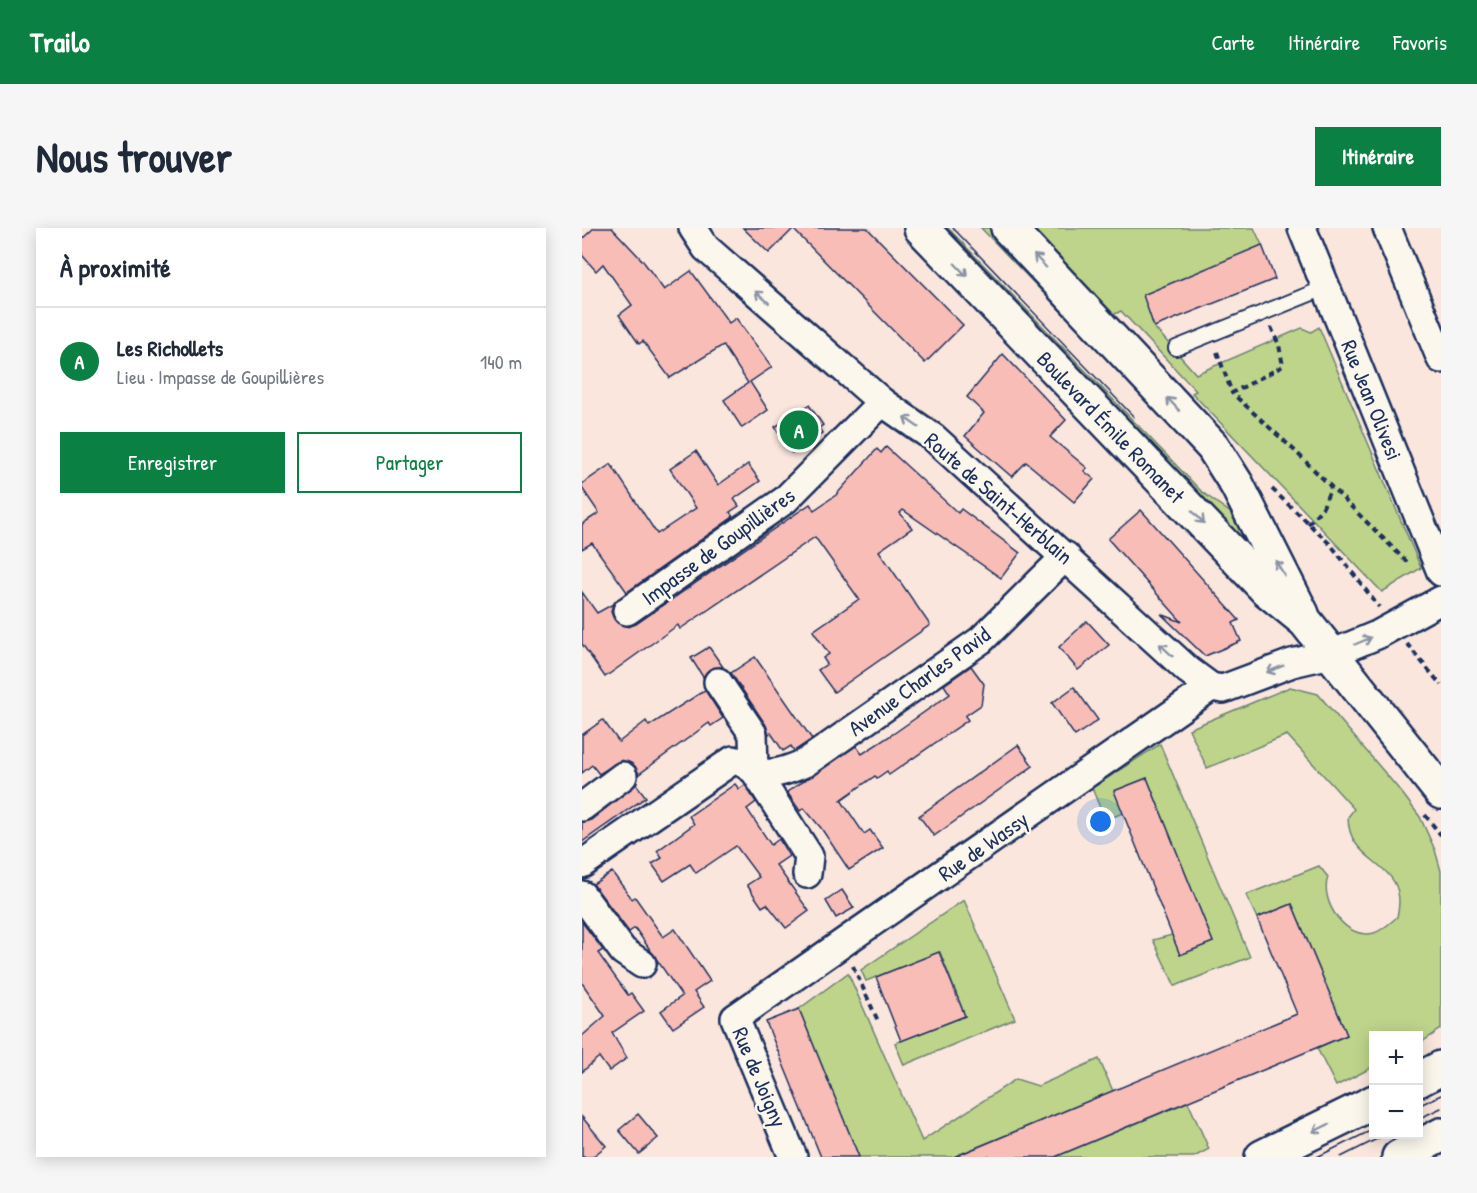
<!DOCTYPE html>
<html lang="fr">
<head>
<meta charset="utf-8">
<style>
  body { margin:0; font-family:"Patrick Hand",sans-serif; background:#f6f6f7; color:#1f2937 }
  .controls { position:absolute; right:18px; bottom:18px; display:grid; overflow:hidden; border-radius:0px; box-shadow:0 3px 15px #0003 }
  .controls button { width:54px; height:54px; display:grid; place-items:center; padding:0; border:0; border-bottom:2px solid #e0e1e3; background:#fff; color:#1f2937; font:30px sans-serif }
  .you { position:absolute; left:519px; top:594px; width:21px; height:21px; margin:-15px; border:4px solid #fff; border-radius:50%; background:#1a73e8; box-shadow:0 0 0 9px #1a73e833 }
  .badge { display:grid; place-items:center; width:39px; height:39px; border-radius:50%; background:#0b8043; color:#fff; font-size:20px; font-weight:700 }
  .pin { position:absolute; translate:-50% -50%; border:3px solid #fff; box-shadow:0 2px 6px #0006 }
  .list { margin:0; padding:0; list-style:none }
  h2 { display:flex; justify-content:space-between; align-items:center; height:78px; margin:0; padding:0 24px; font-size:26px }
  h2 small { font-size:20px; font-weight:400; color:#747a83 }
  .list li { display:grid; grid-template-columns:39px 1fr auto; gap:18px; align-items:center; box-sizing:border-box; height:108px; padding:0 24px; border-top:2px solid #e0e1e3 }
  .list b { display:block; font-size:22px; white-space:nowrap }
  .list p { margin:0; font-size:20px; white-space:nowrap; color:#747a83 }
  .list em { font-size:20px; font-style:normal; color:#747a83 }
  .actions { display:flex; gap:12px; padding:18px 24px }
  .actions a { flex:1; padding:14px 0; border:2px solid #0b8043; border-radius:0px; text-align:center; font-size:21px; color:#0b8043 }
  .actions .main { background:#0b8043; color:#fff }
  .map { position:relative; flex:none; width:859px; height:929px; overflow:hidden; border-radius:0px }
  header { display:flex; align-items:center; gap:36px; box-sizing:border-box; height:84px; padding:0 30px; background:#0b8043; color:#fff }
  header strong { font-size:28px }
  nav { display:flex; gap:33px; margin-inline-start:auto; font-size:21px }
  .intro { display:flex; align-items:center; justify-content:space-between; box-sizing:border-box; height:144px; padding:0 36px }
  h1 { margin:0; font-size:42px }
  .button { padding:15px 27px; border-radius:0px; background:#0b8043; color:#fff; font-size:21px; font-weight:700 }
  main { display:flex; gap:36px; padding:0 36px }
  aside { flex:1; background:#fff; border-radius:0px; box-shadow:0 3px 15px #0003 }
  .map>svg:first-child { display:block }
  .green { fill:#bed48a; stroke:#6c8274; stroke-width:1.5 }
  .building { fill:#f9bdb8; stroke:#1b2f5e; stroke-width:1.5 }
  .lines { fill:none; stroke-linecap:round; stroke-linejoin:round }
  .lane-casing { stroke:#1b2f5e; stroke-width:18 }
  .street-casing { stroke:#1b2f5e; stroke-width:32 }
  .secondary-casing { stroke:#1b2f5e; stroke-width:38 }
  .primary-casing { stroke:#1b2f5e; stroke-width:38 }
  .path { stroke:#1b2f5e; stroke-width:4; stroke-dasharray:6 4.5; stroke-linecap:butt }
  .lane { stroke:#fbf7ec; stroke-width:14 }
  .street { stroke:#fbf7ec; stroke-width:27 }
  .secondary { stroke:#fbf7ec; stroke-width:33 }
  .primary { stroke:#fbf7ec; stroke-width:33 }
  .tram { stroke:#1b2f5e; stroke-width:1.5 }
  .oneway { stroke:#8b93a5 }
  .labels { text-anchor:middle; dominant-baseline:central; stroke-width:5; stroke-linejoin:round; paint-order:stroke }
  .street-label { font-size:22px; fill:#1b2f5e; stroke:#fbf7ec }
</style>
</head>
<body>
<header>
<strong>Trailo</strong>
<nav><a>Carte</a><a>Itinéraire</a><a>Favoris</a></nav>
</header>
<div class="intro"><h1>Nous trouver</h1><a class="button">Itinéraire</a></div>
<main>
<aside>
<h2>À proximité<small></small></h2>
<ul class="list">
<li><span class="badge">A</span><div><b>Les Richollets</b><p>Lieu · Impasse de Goupillières</p></div><em>140 m</em></li>
</ul>
<div class="actions"><a class="main">Enregistrer</a><a>Partager</a></div>
</aside>
<div class="map">
<svg width="859" height="929" viewBox="0 0 859 929">
  <rect width="100%" height="100%" fill="#fae6dc"/>
  <filter id="ink" filterUnits="userSpaceOnUse"><feTurbulence type="fractalNoise" baseFrequency=".0167" numOctaves="2"/><feDisplacementMap in="SourceGraphic" scale="12" xChannelSelector="R" yChannelSelector="G"/><feConvolveMatrix kernelMatrix="1 2 1 2 8 2 1 2 1" color-interpolation-filters="sRGB"/></filter>
  <g filter="url(#ink)">
    <g class="green">
      <polygon points="355,0 366,0 620,264 664,296 688,341"/>
      <polygon points="399,0 410,0 608,207 567,175"/>
      <polygon points="442,0 672,0 680,17 572,99 614,146 720,100 729,104 737,99 839,340 800,364 610,165 614,163 539,83 529,88"/>
      <path d="M708 459 736 466 820 565 838 589 853 622 859 643V801L837 816 836 808H792L791 839 754 858 735 820 765 807 710 676 675 690 664 667 737 638 746 649C737 673 764 713 792 705 801 702 808 695 815 689 829 631 766 640 766 589L772 581 705 507 625 540 607 501Z"/>
      <polygon points="578,516 668,729 593,758 571,712 590,707 631,714 565,550 533,563 541,585 523,592 510,560"/>
      <polygon points="382,672 433,791 322,837 313,815 383,788 358,724 284,753 279,742"/>
      <polygon points="266,745 340,913 434,851 456,858 517,831 531,863 371,929 277,929 217,781"/>
      <polygon points="606,874 627,921 612,929 473,929"/>
    </g>
    <g class="building">
      <polygon points="12,0 30,0 61,33 82,62 109,43 147,95 154,90 190,139 168,154 186,182 160,200 142,172 166,155 141,117 88,150 61,113 57,116 37,87 50,77 21,36 14,43 0,27 0,11"/>
      <polygon points="161,0 285,0 381,97 343,135 211,1 187,25"/>
      <polygon points="680,17 693,51 572,99 561,67"/>
      <polygon points="421,126 484,192 468,209 505,240 502,243 512,251 492,274 444,234 430,249 383,208 402,185 385,169"/>
      <polygon points="227,177 241,197 237,200 240,205 210,225 193,199"/>
      <polygon points="304,219 376,285 379,281 438,325 419,350 321,282 318,285 330,300 297,323 348,397 252,464 236,442 245,436 241,430 247,426 231,403 277,371 233,309 98,401 96,397 23,449 0,416 0,364 15,385 31,376 29,384 33,392 46,399 54,396 228,276 232,282 254,267 295,221 299,225"/>
      <polygon points="114,223 136,257 166,236 178,253 152,271 157,278 148,284 151,289 45,364 10,315 0,321 0,296 17,285 0,260 0,256 29,236 75,306 114,280 88,241"/>
      <polygon points="559,282 657,392 651,395 659,413 623,428 579,386 600,394 526,311"/>
      <polygon points="505,393 527,417 496,442 477,419"/>
      <polygon points="127,419 141,439 128,441 121,449 109,430"/>
      <polygon points="173,429 230,511 212,523 209,518 201,523 189,505 187,506 184,497 149,445"/>
      <polygon points="389,438 402,456 399,477 383,488 386,492 307,547 305,543 295,550 293,548 259,572 282,606 288,602 301,620 267,642 239,600 222,580 218,583 205,564 274,518 280,526 311,506 368,466 362,457"/>
      <polygon points="492,459 516,492 493,508 470,475"/>
      <polygon points="123,462 141,490 129,498 127,495 57,546 53,538 40,532 17,546 10,537 0,545 0,507 21,492 37,514 64,493 67,498"/>
      <polygon points="436,517 451,538 352,608 337,588"/>
      <polygon points="565,550 631,714 598,727 532,563"/>
      <polygon points="54,556 64,569 0,614 0,594 9,592"/>
      <polygon points="153,556 157,561 163,557 174,574 165,581 189,617 197,611 207,628 194,637 227,683 204,700 185,676 180,679 165,657 177,649 154,618 114,645 108,636 82,653 70,636 80,630 75,623 112,596 107,588"/>
      <polygon points="30,644 50,671 53,669 81,709 93,701 128,753 112,764 122,779 91,800 79,783 100,768 53,700 47,704 11,656"/>
      <polygon points="260,662 272,680 254,690 244,673"/>
      <polygon points="710,676 765,807 473,929 372,929 715,786 675,690"/>
      <polygon points="0,694 21,722 16,725 46,767 49,765 62,783 30,805 45,830 27,843 17,829 0,844 0,808 23,788 0,755"/>
      <polygon points="357,724 383,788 319,813 294,749"/>
      <polygon points="217,781 277,929 239,929 184,794"/>
      <polygon points="56,886 76,910 57,926 37,902"/>
      <polygon points="0,889 24,918 10,929 0,929"/>
    </g>
    <g class="lines">
      <g class="lane-casing">
        <polyline id="lane" points="594,120 745,59"/>
      </g>
      <g class="street-casing">
        <g id="street">
          <polyline points="111,0 124,20 300,174 352,210 606,442 629,459 641,461 710,435 749,426 795,407 859,372"/>
          <polyline points="720,0 859,344"/>
          <polyline points="805,0 859,131"/>
          <polyline points="45,383 203,272 300,174"/>
          <polyline points="136,454 171,506 172,542 227,628 225,646"/>
          <polyline points="0,579 41,548"/>
          <path d="M0 636 151 532C164 534 162 537 172 542 189 550 208 541 223 535L399 412 484 328"/>
          <polyline points="0,667 41,723 60,736"/>
          <polyline points="211,929 153,790 629,459"/>
        </g>
      </g>
      <g class="secondary-casing">
        <g id="secondary">
          <polyline points="836,852 859,840"/>
          <polyline points="680,929 792,874"/>
          <polyline points="817,929 859,907"/>
        </g>
      </g>
      <g class="primary-casing">
        <g id="primary">
          <polyline points="339,0 685,362 723,393 859,564"/>
          <polyline points="426,0 631,219 655,257 720,386"/>
        </g>
      </g>
      <g class="path">
        <polyline points="689,99 697,117 701,138 650,165 712,222 828,337"/>
        <polyline points="635,124 650,165"/>
        <polyline points="690,261 749,317 797,379"/>
        <polyline points="726,296 741,279 749,259"/>
        <polyline points="825,416 859,457"/>
        <polyline points="843,587 859,607"/>
        <polyline points="271,738 296,793"/>
      </g>
      <use href="#lane" class="lane"/>
      <use href="#street" class="street"/>
      <use href="#secondary" class="secondary"/>
      <use href="#primary" class="primary"/>
      <g class="tram">
        <polyline points="371,0 552,189"/>
        <polyline points="836,878 859,867"/>
        <polyline points="836,891 859,880"/>
        <polyline points="735,929 792,901"/>
        <polyline points="759,929 805,906"/>
      </g>
    </g>
    <defs><path id="oneway-shaft" d="M-6 0H5M1.5-3L5.5 0L1.5 3" fill="none" stroke-width="1.6" stroke-linecap="round" stroke-linejoin="round" transform="scale(1.5)"/></defs>
    <g class="oneway">
      <use href="#oneway-shaft" transform="translate(458 33) rotate(-134)"/>
      <use href="#oneway-shaft" transform="translate(379 42) rotate(46)"/>
      <use href="#oneway-shaft" transform="translate(180 69) rotate(-139)"/>
      <use href="#oneway-shaft" transform="translate(591 176) rotate(-133)"/>
      <use href="#oneway-shaft" transform="translate(329 194) rotate(-145)"/>
      <use href="#oneway-shaft" transform="translate(616 289) rotate(46)"/>
      <use href="#oneway-shaft" transform="translate(698 340) rotate(-121)"/>
      <use href="#oneway-shaft" transform="translate(781 413) rotate(-23)"/>
      <use href="#oneway-shaft" transform="translate(584 422) rotate(-137)"/>
      <use href="#oneway-shaft" transform="translate(693 441) rotate(158)"/>
      <use href="#oneway-shaft" transform="translate(739 900) rotate(154)"/>
    </g>
  </g>
  <g class="labels">
    <g class="street-label">
      <text transform="translate(790 172) rotate(68)">Rue Jean Olivesi</text>
      <text transform="translate(529 199) rotate(46)">Boulevard Émile Romanet</text>
      <text transform="translate(417 270) rotate(41)">Route de Saint-Herblain</text>
      <text transform="translate(136 318) rotate(-36)">Impasse de Goupillières</text>
      <text transform="translate(337 453) rotate(-36)">Avenue Charles Pavid</text>
      <text transform="translate(401 618) rotate(-35)">Rue de Wassy</text>
      <text transform="translate(178 849) rotate(67)">Rue de Joigny</text>
    </g>
  </g>
</svg>
<div class="controls">
<button>+</button>
<button>−</button>
</div>
<div class="you"></div>
<div class="pin badge" style="left:217px;top:202px">A</div>
</div>
</main>
</body>
</html>
